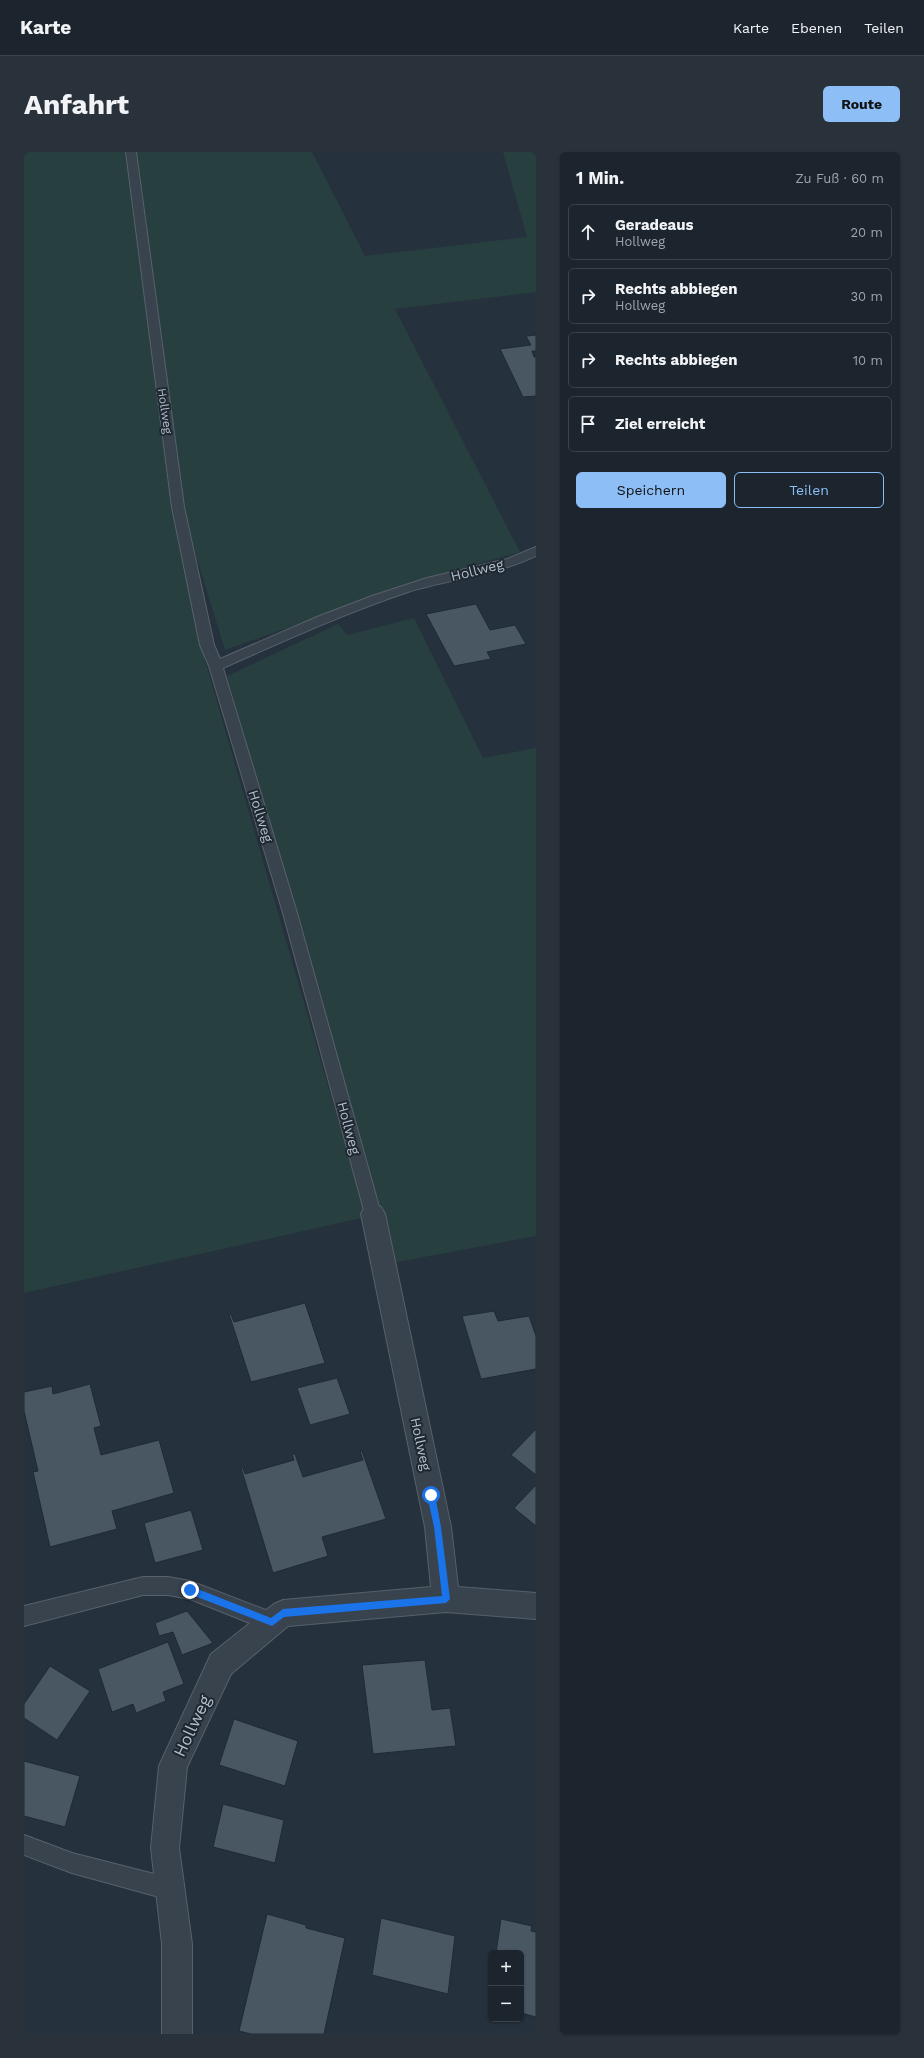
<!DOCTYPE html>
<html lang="de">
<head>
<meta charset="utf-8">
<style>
  body { margin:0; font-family:"Work Sans",sans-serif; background:#29313a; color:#f1f3f6 }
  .controls { position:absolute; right:12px; bottom:12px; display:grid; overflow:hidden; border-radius:6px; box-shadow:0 1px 3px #0004 }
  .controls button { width:36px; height:36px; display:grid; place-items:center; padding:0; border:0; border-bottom:1px solid #3a424a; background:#1c252e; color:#f1f3f6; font:20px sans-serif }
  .stop { position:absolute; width:12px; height:12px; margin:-9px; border:3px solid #1a73e8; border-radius:50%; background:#fff }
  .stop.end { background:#1a73e8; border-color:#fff; box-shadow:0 1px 4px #0008 }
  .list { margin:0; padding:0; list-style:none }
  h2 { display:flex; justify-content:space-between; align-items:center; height:52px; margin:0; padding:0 16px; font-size:17px }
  h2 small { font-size:13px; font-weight:400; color:#a0a5aa }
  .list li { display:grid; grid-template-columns:26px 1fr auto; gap:12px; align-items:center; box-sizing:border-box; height:56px; margin:0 8px 8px; padding:0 8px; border:1px solid #3a424a; border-radius:6px }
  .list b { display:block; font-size:15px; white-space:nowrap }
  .list p { margin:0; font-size:13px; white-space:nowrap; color:#a0a5aa }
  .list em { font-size:13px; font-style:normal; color:#a0a5aa }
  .actions { display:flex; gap:8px; padding:12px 16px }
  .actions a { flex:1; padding:9px 0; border:1px solid #8dbef5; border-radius:6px; text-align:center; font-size:14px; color:#8dbef5 }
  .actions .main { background:#8dbef5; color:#111 }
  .icon { flex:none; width:22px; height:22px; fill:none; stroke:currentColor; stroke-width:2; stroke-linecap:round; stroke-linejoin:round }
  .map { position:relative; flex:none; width:512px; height:1882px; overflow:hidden; border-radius:6px }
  header { display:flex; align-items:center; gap:24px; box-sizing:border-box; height:56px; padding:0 20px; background:#1c252e; border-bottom:1px solid #3a424a }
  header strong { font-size:19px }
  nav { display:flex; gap:22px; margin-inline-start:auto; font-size:14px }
  .intro { display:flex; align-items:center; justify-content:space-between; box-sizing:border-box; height:96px; padding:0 24px }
  h1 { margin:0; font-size:28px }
  .button { padding:10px 18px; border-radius:6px; background:#8dbef5; color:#111; font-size:14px; font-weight:700 }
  main { display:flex; gap:24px; padding:0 24px }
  aside { flex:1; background:#1c252e; border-radius:6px; box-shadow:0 1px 3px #0004 }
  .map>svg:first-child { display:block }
  .green { fill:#283f3f }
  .building { fill:#495763; stroke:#202a34 }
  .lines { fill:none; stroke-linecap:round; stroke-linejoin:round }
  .service-casing { stroke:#57616b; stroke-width:2 }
  .minor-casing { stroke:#57616b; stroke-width:2 }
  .service { fill:#39434d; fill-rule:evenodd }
  .minor { fill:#39434d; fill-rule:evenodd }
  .route { fill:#1a73e8 }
  .labels { text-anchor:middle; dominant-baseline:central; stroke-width:4; stroke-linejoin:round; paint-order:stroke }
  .far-street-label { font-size:12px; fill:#b5bec8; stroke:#1e2832 }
  .street-label { font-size:14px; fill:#b5bec8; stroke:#1e2832 }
  .near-street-label { font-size:17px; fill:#b5bec8; stroke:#1e2832 }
</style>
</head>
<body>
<header>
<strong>Karte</strong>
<nav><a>Karte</a><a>Ebenen</a><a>Teilen</a></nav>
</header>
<div class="intro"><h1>Anfahrt</h1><a class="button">Route</a></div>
<main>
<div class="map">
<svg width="512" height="1882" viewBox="0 0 512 1882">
  <rect width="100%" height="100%" fill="#25313d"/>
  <g class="green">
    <polygon points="0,0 104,0 149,356 180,505 342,1065 0,1141"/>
    <polygon points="110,0 288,0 341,104 503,85 479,0 512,0 512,140 371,157 496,400 405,426 201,498 157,355"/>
    <polygon points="390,466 459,606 512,596 512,1084 368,1111 358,1062 203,524 314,472 323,483"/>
  </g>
  <g class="building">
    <polygon points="512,183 512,199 508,199 510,205 512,205 512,244 499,245 476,197 507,193 502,184"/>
    <polygon points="452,452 466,478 491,473 502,492 463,500 467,507 430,514 402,462"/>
    <polygon points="281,1151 301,1211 227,1230 205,1162 207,1162 210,1170"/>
    <polygon points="470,1159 474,1169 505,1164 512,1184 512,1217 457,1227 438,1164"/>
    <polygon points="313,1226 326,1262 286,1273 273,1236"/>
    <polygon points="66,1232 77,1274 70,1276 77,1303 135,1288 150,1341 88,1359 93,1377 26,1395 9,1320 14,1319 0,1259 0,1240 28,1234 29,1242"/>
    <polygon points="512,1277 512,1323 487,1303"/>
    <polygon points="336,1299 338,1299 362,1367 298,1385 304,1404 249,1421 217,1316 219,1316 221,1322 270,1308 268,1302 271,1302 279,1325 339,1308"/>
    <polygon points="512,1333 512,1374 490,1356"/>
    <polygon points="167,1358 179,1398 131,1411 120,1371"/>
    <polygon points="163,1459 189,1491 158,1503 149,1480 135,1484 131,1471"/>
    <polygon points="144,1490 160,1532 139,1540 142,1549 112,1561 109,1552 88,1560 74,1517"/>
    <polygon points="401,1508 408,1558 426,1556 432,1594 349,1602 338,1513"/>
    <polygon points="26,1514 66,1539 33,1588 0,1566 0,1552"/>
    <polygon points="210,1567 274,1589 261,1634 195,1613"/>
    <polygon points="0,1609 56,1624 41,1675 0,1664"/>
    <polygon points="199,1652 260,1668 251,1711 189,1695"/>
    <polygon points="243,1762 282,1773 282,1776 321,1786 300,1882 227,1882 215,1879"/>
    <polygon points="357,1766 431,1784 424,1842 348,1823"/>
    <polygon points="477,1767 508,1774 507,1779 512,1780 512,1865 497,1861 497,1801 472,1801"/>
  </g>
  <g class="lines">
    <g class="service-casing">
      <g id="service">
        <path d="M102 0H112L160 355 190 493 196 507 293 465 348 444 403 426 483 407 512 395V404C472 423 426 427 384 440 321 461 260 489 199 516L273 761 357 1062 355 1067 349 1069 343 1067 341 1062 259 761 185 514 176 493 148 355Z"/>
        <polygon points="119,1425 144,1425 166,1429 255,1463 258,1470 255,1477 248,1480 166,1447 144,1443 119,1443 0,1474 0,1454"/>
        <polygon points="0,1683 48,1701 146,1726 153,1730 157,1737 153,1744 146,1748 48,1721 0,1703"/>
      </g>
    </g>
    <g class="minor-casing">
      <polygon id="minor" points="349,1052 357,1055 361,1062 427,1375 434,1435 512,1441 512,1467 422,1460 264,1474 207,1522 163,1615 155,1696 168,1792 168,1882 138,1882 138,1792 127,1696 135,1614 187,1502 250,1452 259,1448 407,1435 401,1375 337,1062 341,1055"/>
    </g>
    <use href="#service" class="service"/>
    <use href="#minor" class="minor"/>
  </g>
  <polygon class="route" points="407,1340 411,1343 417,1375 426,1447 422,1451 260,1465 248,1474 163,1441 162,1438 166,1434 247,1466 259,1457 418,1444 410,1375 403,1343"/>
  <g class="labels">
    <g class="far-street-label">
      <text transform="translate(141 259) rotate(82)">Hollweg</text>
    </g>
    <g class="street-label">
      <text transform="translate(453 418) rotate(-14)">Hollweg</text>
      <text transform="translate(237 664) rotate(73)">Hollweg</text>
      <text transform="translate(325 976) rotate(75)">Hollweg</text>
      <text transform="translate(397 1292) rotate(78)">Hollweg</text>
    </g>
    <g class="near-street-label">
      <text transform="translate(168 1574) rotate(-65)">Hollweg</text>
    </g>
  </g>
</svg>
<div class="controls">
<button>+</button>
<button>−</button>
</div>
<div class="stop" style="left:407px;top:1343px"></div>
<div class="stop end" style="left:166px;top:1438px"></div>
</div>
<aside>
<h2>1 Min.<small>Zu Fuß · 60 m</small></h2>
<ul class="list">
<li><svg class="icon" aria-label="ahead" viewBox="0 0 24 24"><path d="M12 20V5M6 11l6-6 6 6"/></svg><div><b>Geradeaus</b><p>Hollweg</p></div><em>20 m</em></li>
<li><svg class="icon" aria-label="right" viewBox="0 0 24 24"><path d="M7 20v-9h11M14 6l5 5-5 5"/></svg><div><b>Rechts abbiegen</b><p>Hollweg</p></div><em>30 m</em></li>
<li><svg class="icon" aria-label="right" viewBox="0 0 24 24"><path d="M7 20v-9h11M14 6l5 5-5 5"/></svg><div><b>Rechts abbiegen</b></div><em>10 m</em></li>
<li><svg class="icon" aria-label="arrive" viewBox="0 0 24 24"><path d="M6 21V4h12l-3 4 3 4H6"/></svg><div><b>Ziel erreicht</b></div></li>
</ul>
<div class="actions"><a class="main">Speichern</a><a>Teilen</a></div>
</aside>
</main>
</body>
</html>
